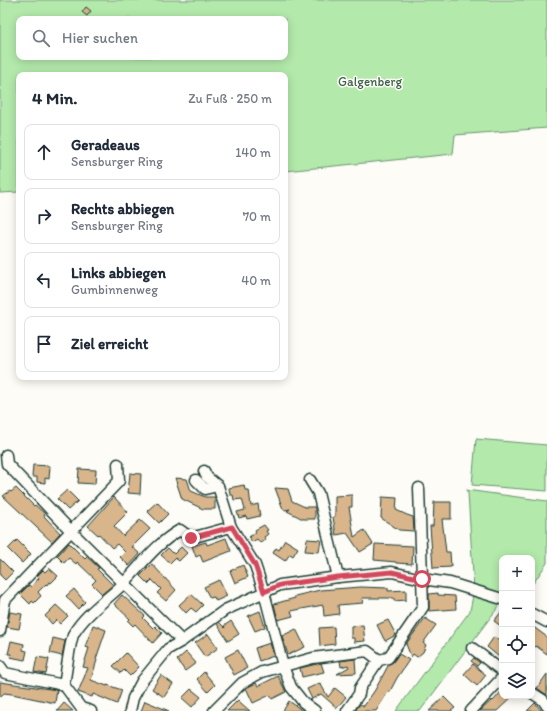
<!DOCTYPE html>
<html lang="de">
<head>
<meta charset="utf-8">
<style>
  body { margin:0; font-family:Itim,sans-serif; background:#f6f6f7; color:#1f2937 }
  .controls { position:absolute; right:12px; bottom:12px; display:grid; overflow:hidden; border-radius:8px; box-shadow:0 2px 10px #0003 }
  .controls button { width:36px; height:36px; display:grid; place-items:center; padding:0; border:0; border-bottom:1px solid #e0e1e3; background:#fff; color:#1f2937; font:20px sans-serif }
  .stop { position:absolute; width:12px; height:12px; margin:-9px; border:3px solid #d1495b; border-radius:50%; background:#fff }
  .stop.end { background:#d1495b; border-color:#fff; box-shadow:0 1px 4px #0008 }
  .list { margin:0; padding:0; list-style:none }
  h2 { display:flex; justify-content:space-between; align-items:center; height:52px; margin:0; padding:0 16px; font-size:17px }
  h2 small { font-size:13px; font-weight:400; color:#747a83 }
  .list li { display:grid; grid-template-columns:26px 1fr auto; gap:12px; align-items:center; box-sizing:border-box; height:56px; margin:0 8px 8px; padding:0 8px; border:1px solid #e0e1e3; border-radius:8px }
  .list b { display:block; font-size:15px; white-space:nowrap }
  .list p { margin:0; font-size:13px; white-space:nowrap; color:#747a83 }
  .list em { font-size:13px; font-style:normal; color:#747a83 }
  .icon { flex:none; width:22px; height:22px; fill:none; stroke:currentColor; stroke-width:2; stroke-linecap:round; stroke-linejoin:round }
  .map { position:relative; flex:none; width:547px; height:711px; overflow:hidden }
  .search { position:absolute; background:#fff; box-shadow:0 2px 10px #0003; left:16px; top:16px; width:272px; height:44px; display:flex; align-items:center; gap:10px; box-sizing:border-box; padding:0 14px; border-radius:8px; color:#747a83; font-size:15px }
  .panel { position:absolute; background:#fff; box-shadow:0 2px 10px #0003; left:16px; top:72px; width:272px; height:308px; border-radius:8px }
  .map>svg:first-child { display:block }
  .green { fill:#b3e9ab; stroke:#699370; fill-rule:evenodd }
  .building { fill:#d9b58b; stroke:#1f3d34 }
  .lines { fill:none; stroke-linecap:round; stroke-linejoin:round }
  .minor-casing { stroke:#1f3d34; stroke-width:13 }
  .minor { stroke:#fdfcf7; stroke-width:10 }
  .route { stroke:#d1495b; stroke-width:5 }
  .labels { text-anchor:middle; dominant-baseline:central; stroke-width:3; stroke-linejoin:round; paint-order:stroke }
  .park-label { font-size:13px; fill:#3d5f4c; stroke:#fdfcf7 }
</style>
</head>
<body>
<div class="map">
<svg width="547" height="711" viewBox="0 0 547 711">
  <rect width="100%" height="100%" fill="#fdfcf7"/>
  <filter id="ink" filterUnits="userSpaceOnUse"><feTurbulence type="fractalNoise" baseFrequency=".025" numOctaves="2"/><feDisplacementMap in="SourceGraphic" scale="8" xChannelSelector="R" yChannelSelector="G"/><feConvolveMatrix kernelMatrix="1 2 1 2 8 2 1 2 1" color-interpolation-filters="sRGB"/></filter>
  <g filter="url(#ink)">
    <g class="green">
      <path d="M0 0H547V128L455 135 453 154 285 171V75H19V192L0 193ZM19 19H285V57H19Z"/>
      <polygon points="476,439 547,445 547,491 472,485"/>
      <polygon points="466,490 547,501 547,563 532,585 532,558 502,558 502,602 420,711 396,711 470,611 474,590 468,493"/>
    </g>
    <g class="building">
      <polygon points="86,7 91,11 87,16 82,12"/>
      <polygon points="33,465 50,466 49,479 45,478 45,483 37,482 37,477 32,477"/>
      <polygon points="79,469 96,470 95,484 78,483"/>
      <polygon points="130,473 141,474 140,494 128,493"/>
      <polygon points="175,478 187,479 191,491 205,497 215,497 215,509 203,509 182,499"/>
      <polygon points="244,485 245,490 249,490 251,506 258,504 260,516 247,519 246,516 239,518 237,512 245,510 242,499 234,500 233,495 230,495 229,488"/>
      <polygon points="16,488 34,506 35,505 45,514 44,516 60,533 52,542 3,496 10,491 11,492"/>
      <polygon points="275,488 288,489 292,501 305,507 315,507 315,519 303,519 287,511 290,509 285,510 283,509"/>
      <polygon points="67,490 78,501 68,510 57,499"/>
      <polygon points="352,495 352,507 349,507 354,537 364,530 373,544 360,552 347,533 336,535 333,517 335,516 335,496"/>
      <polygon points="114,497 128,512 114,526 123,536 140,520 150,529 132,547 140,554 129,566 120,557 125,552 117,544 112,548 99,534 98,535 88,526"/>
      <polygon points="382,497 397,498 396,510 407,515 413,517 414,531 399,530 381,518"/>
      <polygon points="157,502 168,514 159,523 147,511"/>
      <polygon points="434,502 451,502 451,519 442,519 446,552 450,552 451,567 433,568 430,526 433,526"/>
      <polygon points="264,525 268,530 266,531 268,534 264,537 266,540 260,543 257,539 252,542 249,537 256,532 255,530"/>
      <polygon points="226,538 231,551 203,562 200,555 196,557 192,546 206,542 207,545"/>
      <polygon points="307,539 321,540 319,552 305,551"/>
      <polygon points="17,540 31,554 22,563 8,549"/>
      <polygon points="285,540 298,548 293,556 290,554 285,561 273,553 276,548 279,550"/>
      <polygon points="69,543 85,559 87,557 97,566 99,568 97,569 113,585 102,594 92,584 96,580 77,562 76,564 69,558 64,563 57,556"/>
      <polygon points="375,544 413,546 412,564 396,563 396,562 374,560"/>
      <polygon points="181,547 187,553 179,561 175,558 170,563 161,555 168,548 174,554"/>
      <polygon points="0,559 13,572 5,580 0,575"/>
      <polygon points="152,564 176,590 166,601 157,593 161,589 152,580 148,584 140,576"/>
      <polygon points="243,565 248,577 235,583 230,571"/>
      <polygon points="49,568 58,576 51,583 49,582 47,585 46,584 38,592 41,596 34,603 32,601 30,604 20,594 29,585 31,587 39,578 37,576 43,570 45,572"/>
      <polygon points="219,580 227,596 216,601 214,597 210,598 204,587"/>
      <polygon points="361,587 388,588 388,591 406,590 406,600 394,601 394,598 362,598 363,603 338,605 339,614 324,616 323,605 291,611 293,616 278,620 274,604 295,598 295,596 320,590"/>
      <polygon points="74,589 85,602 78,609 66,596"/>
      <polygon points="438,593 438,595 455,596 456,609 429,611 429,594"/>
      <polygon points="191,594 203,605 196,612 191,608 186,613 179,605"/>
      <polygon points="122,595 145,616 143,618 153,628 155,626 162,633 153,643 135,624 133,626 128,621 130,619 114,604"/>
      <polygon points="56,605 68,616 60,624 56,620 52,624 45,616"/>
      <polygon points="260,611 265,627 255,631 248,616"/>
      <polygon points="502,611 502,627 494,621"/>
      <polygon points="10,612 22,614 19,629 7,627"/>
      <polygon points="425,618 436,625 423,643 426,645 423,652 417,657 413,654 411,657 406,644"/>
      <polygon points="388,620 396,635 385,641 377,625"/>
      <polygon points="231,621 239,634 228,641 217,624 219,622 225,628 224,626"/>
      <polygon points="93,625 106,630 96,659 97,660 91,680 107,686 107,685 122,690 117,704 93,694 92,697 78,692 88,668 83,667 89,648 85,647"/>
      <polygon points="363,625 365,641 354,642 354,638 351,638 351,626"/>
      <polygon points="532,626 547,637 547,654 536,646 532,650"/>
      <polygon points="334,627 335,644 320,646 319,628"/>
      <polygon points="296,629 305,647 288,655 282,636"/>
      <polygon points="208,634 218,648 205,657 195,643"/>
      <polygon points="494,637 502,643 502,653 499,657 487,647"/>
      <polygon points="53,638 65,641 62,656 50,653"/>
      <polygon points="11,641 24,644 23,650 27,651 25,660 10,657 11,654 8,654"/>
      <polygon points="270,643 274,656 259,661 255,648"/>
      <polygon points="238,650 247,668 234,675 225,657"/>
      <polygon points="186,652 196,663 185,671 177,660"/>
      <polygon points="126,653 139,667 130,676 124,670 121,673 113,666"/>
      <polygon points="399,654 409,660 397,678 389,693 388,692 376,711 355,711 360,704 364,706 375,690 389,664 393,662"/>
      <polygon points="37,657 49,659 46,674 34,672"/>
      <polygon points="474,658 480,663 477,666 471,661"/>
      <polygon points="355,659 356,673 337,674 349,667 348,665 341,667 340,661"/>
      <polygon points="321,663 324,672 302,677 300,668"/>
      <polygon points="473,664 486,675 477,686 464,674"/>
      <polygon points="204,672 215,685 208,692 197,679"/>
      <polygon points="547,674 547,695 537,688"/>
      <polygon points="161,675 173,684 164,697 152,689"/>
      <polygon points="278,676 286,692 272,699 270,695 253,703 246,688 256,683 258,686"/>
      <polygon points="0,682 57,690 55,703 12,694 4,693 0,697"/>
      <polygon points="320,683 328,697 335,688 346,697 337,708 321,694 312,699 307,689"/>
      <polygon points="191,689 201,697 192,707 182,698"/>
      <polygon points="502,691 502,696 513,696 497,711 480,711 492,700 493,701"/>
      <polygon points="444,697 455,708 451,711 429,711"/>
      <polygon points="238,700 242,704 250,711 227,711"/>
      <polygon points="145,701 169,711 141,711"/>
      <polygon points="289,701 303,711 283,711"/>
      <polygon points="64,703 73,711 57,711"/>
      <polygon points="535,703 542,711 527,711"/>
    </g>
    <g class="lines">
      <g class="minor-casing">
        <g id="minor">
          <polyline points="6,455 7,464 71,531 182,641"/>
          <polyline points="204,471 207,477 218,486 231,527 255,565 264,592 283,666 291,687 303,702 315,711"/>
          <polyline points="196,480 205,489 218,486"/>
          <polyline points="310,480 318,493 338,577"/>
          <polyline points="532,614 547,622"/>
          <polyline points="0,631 5,600 119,481 118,464"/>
          <polyline points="472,648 502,671"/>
          <polyline points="0,666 5,673 64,685"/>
          <polyline points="532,693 543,700 547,706"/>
          <path d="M91 711 81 708 64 685C66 674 70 640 74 633 86 613 108 599 124 583 142 564 157 543 180 530L191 538 231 527"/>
          <polyline points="130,711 133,698 142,681 168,649 182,641 225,610 280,585 338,577 392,572 422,579 450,583 502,599"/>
          <polyline points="214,711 242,683 262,672 313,658 367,651 379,660"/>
          <polyline points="347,711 359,694 360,688 376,664 379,660 388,658 423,607 419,488"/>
          <polyline points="471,711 502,678"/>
        </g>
      </g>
      <use href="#minor" class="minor"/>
    </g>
  </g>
  <g class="lines" filter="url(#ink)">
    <polyline class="route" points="191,538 232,527 255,565 264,592 280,585 338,577 392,572 422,579"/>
  </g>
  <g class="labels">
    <g class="park-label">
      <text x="370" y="81">Galgenberg</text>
    </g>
  </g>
</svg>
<div class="controls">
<button>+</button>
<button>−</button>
<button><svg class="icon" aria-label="locate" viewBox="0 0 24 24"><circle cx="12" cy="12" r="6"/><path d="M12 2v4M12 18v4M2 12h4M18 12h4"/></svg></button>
<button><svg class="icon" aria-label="layers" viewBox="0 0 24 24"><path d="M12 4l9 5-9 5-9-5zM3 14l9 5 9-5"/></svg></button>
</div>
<div class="stop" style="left:422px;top:579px"></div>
<div class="stop end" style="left:191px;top:538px"></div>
<div class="search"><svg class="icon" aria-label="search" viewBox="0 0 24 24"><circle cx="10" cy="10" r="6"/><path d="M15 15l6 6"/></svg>Hier suchen</div>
<section class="panel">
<h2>4 Min.<small>Zu Fuß · 250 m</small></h2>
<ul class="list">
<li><svg class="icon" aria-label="ahead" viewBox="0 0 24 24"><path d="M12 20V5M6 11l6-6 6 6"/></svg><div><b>Geradeaus</b><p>Sensburger Ring</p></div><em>140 m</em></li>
<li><svg class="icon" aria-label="right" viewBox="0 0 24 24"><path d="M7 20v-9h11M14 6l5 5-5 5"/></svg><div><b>Rechts abbiegen</b><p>Sensburger Ring</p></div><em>70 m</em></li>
<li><svg class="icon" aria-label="left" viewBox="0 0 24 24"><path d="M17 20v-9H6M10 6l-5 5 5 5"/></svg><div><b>Links abbiegen</b><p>Gumbinnenweg</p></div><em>40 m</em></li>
<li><svg class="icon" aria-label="arrive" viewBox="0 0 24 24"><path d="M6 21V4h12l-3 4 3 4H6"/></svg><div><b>Ziel erreicht</b></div></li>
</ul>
</section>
</div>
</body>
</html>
